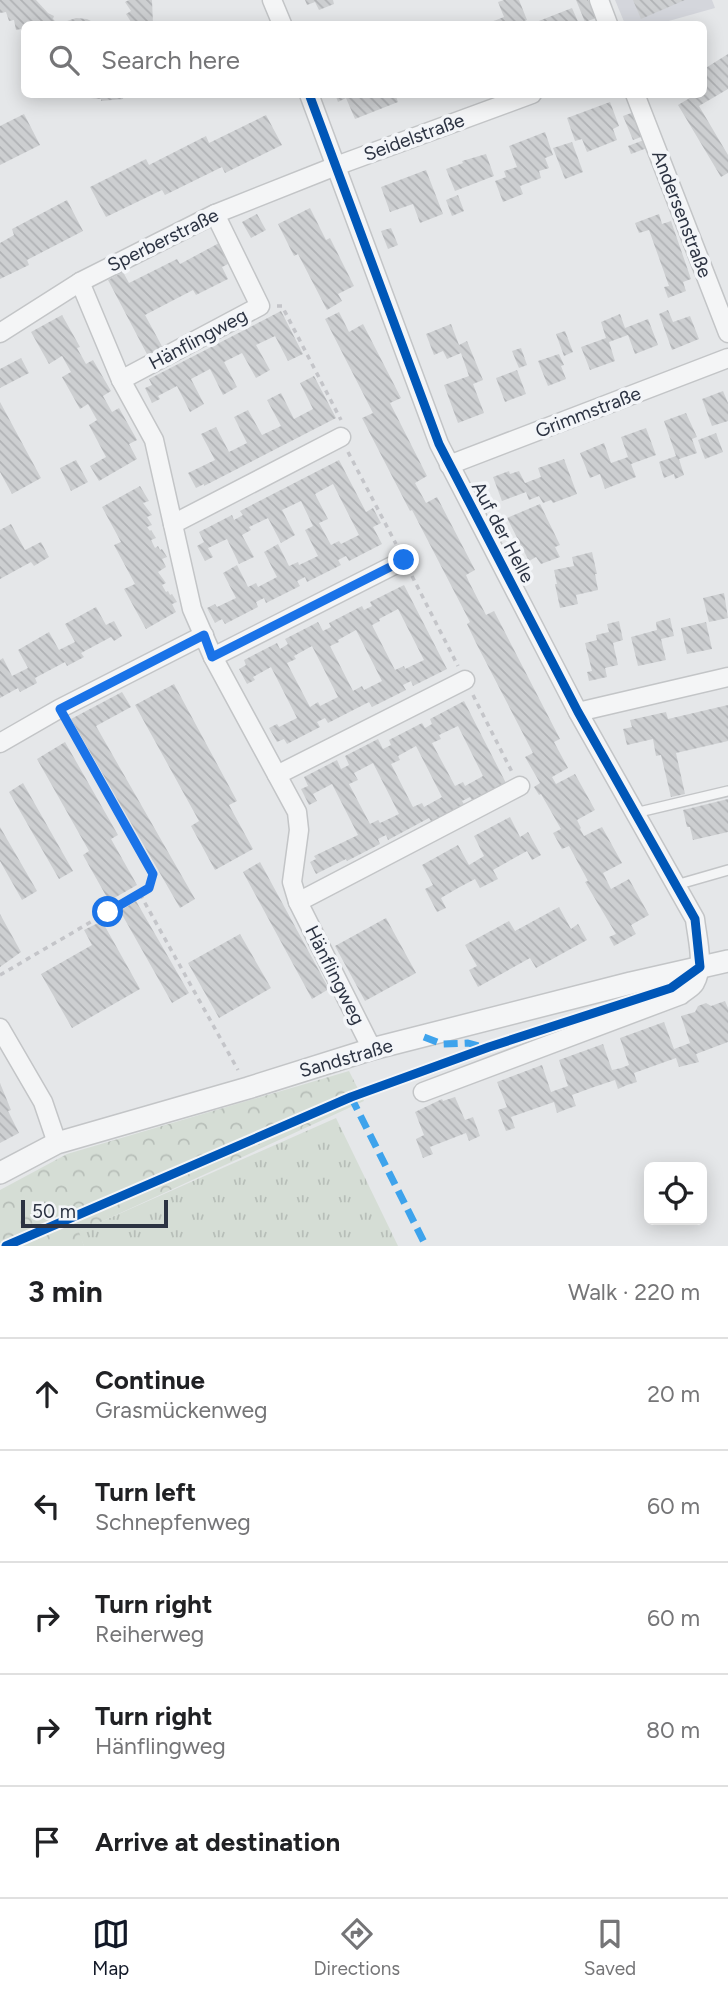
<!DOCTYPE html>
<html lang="en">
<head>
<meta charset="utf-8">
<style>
  body { margin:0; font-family:Figtree,sans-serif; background:#f2f2f2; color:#202124 }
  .controls { position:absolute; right:21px; bottom:21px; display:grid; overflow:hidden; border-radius:10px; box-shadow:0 4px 18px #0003 }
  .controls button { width:63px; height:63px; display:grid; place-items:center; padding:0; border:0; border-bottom:2px solid #e0e0e0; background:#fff; color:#202124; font:35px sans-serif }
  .scale { position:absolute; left:21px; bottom:18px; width:147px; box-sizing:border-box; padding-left:7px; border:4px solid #2c3342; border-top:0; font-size:19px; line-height:24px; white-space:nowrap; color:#2c3342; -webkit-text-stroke:5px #f3f5f8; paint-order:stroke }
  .stop { position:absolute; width:21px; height:21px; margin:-16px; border:5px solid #1a73e8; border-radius:50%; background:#fff }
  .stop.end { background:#1a73e8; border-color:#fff; box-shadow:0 2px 7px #0008 }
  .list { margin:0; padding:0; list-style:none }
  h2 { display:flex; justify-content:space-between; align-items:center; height:91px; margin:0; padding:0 28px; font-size:30px }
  h2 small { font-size:23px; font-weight:400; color:#757577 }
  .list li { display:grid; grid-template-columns:46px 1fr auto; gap:21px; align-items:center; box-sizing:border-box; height:112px; padding:0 28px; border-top:2px solid #e0e0e0 }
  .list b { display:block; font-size:26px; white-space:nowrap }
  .list p { margin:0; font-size:23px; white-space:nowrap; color:#757577 }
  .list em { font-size:23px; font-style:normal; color:#757577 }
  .icon { flex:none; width:38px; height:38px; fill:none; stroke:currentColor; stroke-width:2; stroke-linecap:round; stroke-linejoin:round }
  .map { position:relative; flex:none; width:728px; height:1246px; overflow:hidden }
  .search { position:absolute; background:#fff; box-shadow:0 4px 18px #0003; left:21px; right:21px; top:21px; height:77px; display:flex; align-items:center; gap:18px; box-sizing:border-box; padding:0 24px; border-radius:10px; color:#757577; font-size:26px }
  .sheet { height:651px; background:#fff }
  nav { display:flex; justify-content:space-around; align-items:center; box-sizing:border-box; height:98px; border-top:2px solid #e0e0e0; background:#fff; font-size:19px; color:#757577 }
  nav a { display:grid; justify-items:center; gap:4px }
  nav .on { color:#111827 }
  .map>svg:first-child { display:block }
  .built { fill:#d4d6dc }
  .grass { fill:url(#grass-tufts) }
  .forest { fill:url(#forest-crowns) }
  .building { fill:url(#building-back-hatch); fill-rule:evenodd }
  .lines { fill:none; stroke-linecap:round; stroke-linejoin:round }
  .service-casing { stroke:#c3c5c7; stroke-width:12 }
  .minor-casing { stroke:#c3c5c7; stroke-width:21 }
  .tertiary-casing { stroke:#c3c5c7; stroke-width:24 }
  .path { stroke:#c4c5c9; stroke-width:3.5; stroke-dasharray:5 5; stroke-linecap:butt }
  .service { stroke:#f4f5f6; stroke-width:9 }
  .minor { stroke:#f4f5f6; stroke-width:18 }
  .tertiary { stroke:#f4f5f6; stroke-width:21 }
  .quiet { stroke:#3ea3ec; stroke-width:7; stroke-dasharray:14 7; stroke-linecap:butt }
  .cycleway-casing { stroke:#f3f5f8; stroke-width:13 }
  .cycleway { stroke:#0057b8; stroke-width:9 }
  .route { stroke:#1a73e8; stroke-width:9 }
  .labels { text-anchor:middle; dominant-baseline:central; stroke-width:7; stroke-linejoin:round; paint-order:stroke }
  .street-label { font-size:19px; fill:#2c3342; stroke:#f3f5f8 }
</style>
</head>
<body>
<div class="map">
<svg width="728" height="1246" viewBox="0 0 728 1246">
  <defs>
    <pattern id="grass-tufts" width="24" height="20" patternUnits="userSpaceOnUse" patternTransform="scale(1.75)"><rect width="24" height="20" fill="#d5ddd5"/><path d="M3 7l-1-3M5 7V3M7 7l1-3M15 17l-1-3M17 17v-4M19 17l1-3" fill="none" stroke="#b7beb8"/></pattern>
    <pattern id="forest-crowns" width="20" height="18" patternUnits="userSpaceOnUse" patternTransform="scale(1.75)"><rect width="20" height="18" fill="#d5ddd5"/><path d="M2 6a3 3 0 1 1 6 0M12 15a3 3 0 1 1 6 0" fill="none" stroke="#b7beb8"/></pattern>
    <pattern id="building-back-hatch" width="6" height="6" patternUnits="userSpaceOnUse" patternTransform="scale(1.75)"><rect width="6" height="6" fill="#cdcfd1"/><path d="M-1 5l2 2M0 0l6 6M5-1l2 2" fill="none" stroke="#b0b2b5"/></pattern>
  </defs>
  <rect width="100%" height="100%" fill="#e5e7e9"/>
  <polygon class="built" points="615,0 712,0 715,8 658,24 625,24"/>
  <polygon class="grass" points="336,1118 398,1246 84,1246 78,1232"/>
  <polygon class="forest" points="349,1071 364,1101 79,1232 84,1246 0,1246 0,1190 67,1154"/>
  <g class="building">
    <polygon points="0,0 36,0 48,13 54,16 53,19 58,24 76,18 87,19 97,24 24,24 24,38 21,29 16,30 14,20 9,21 6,12 0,13"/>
    <polygon points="129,0 152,0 153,24 127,24 131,22 126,14 131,11 125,2"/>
    <polygon points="305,0 333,0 334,4 319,10 315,2 307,5"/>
    <polygon points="504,0 519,0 527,20 515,24 486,24 504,17 498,2"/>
    <polygon points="576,0 588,0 596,18 585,22"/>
    <polygon points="633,0 685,0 641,19"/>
    <polygon points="572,8 579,24 531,24 549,17"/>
    <polygon points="728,54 728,89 699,106 728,155 728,173 721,177 678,105 693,96 692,94 704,94 704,69"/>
    <polygon points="90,94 124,94 123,99 101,101 101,99 90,98"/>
    <polygon points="335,94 395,94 398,102 355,119 346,98 338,102"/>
    <polygon points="610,102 619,126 613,129 617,140 587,152 582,139 575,141 567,118"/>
    <polygon points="634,112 644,136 633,140 623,116"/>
    <polygon points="24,114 40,145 0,165 0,126"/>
    <polygon points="266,115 282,145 225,173 222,167 165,195 162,190 106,217 90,187 146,159 149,165 206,136 209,143"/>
    <polygon points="545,132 553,155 545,158 549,168 539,171 541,178 520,186 523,194 503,202 495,181 506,177 504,171 517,167 509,146"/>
    <polygon points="644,140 647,148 631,154 628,146"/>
    <polygon points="572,142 583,172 565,179 553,148"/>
    <polygon points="486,154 494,176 455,191 446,169 463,163 462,161"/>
    <polygon points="426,170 443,214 420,223 413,204 390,212 381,187"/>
    <polygon points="458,195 464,211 452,216 446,200"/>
    <polygon points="67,200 83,231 27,260 29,265 0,279 0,243 14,235 12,229"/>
    <polygon points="310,208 326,240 330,238 354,286 338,294 342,301 327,310 298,254 294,256 278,224"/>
    <polygon points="257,214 266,230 251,238 242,222"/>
    <polygon points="659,214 662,224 671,221 691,279 683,282 686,291 668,298 664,287 669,286 649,230 639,233 635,223"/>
    <polygon points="391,228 398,245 388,249 381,231"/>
    <polygon points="219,243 230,263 222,267 228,279 196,295 193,290 145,315 164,350 149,358 108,280 123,272 129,283 177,259 180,264"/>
    <polygon points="668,310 673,322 690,316 699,339 672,350 659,314"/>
    <polygon points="281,311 303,354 288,361 275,336 256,345 270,370 256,378 242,353 224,362 237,387 223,395 210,369 191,379 204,404 190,412 177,386 158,396 160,399 152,403 145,388 152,385 149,379"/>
    <polygon points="339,312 349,332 363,324 401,398 390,403 427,476 415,483 426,503 437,497 475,570 466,575 469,582 486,615 494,611 560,739 554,742 568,768 552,777 556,784 575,774 595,810 577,820 581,828 580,829 584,836 602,827 622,863 603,873 611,889 629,879 649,915 631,925 636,934 614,946 609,937 616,934 585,882 588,881 569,846 562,849 553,833 561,829 541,794 539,795 534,787 540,783 525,757 533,753 476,643 467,624 470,622 412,510 410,511 362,418 373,413 325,319"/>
    <polygon points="620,314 625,328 648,319 658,345 635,354 628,335 609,342 615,361 590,370 581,347 606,338 601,322"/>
    <polygon points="62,315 80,347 77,348 86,364 93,360 111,391 103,396 112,412 119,408 137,440 129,444 137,459 99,481 90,466 106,457 89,425 97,420 88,404 80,409 62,377 71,372 62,356 49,364 31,332"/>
    <polygon points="451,324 459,345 467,341 483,380 473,384 484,413 458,423 444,385 469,376 461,353 447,359 443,351 434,355 426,334"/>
    <polygon points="565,331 573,352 564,356 556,334"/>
    <polygon points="521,348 527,365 519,368 512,351"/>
    <polygon points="559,354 564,365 561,366 566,379 548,386 538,361"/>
    <polygon points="21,358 29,373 0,388 0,369"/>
    <polygon points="517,370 526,394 505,402 496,378"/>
    <polygon points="314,376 336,418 204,486 204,484 196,488 188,473 215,460 201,434 216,427 229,452 247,443 234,417 248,410 262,435 281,426 267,400 281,393 294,419 313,409 300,383"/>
    <polygon points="723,391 728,403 728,421 712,426 702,399"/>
    <polygon points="0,402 41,478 12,494 0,472"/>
    <polygon points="686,413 697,437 692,439 697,453 679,459 684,475 675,479 674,474 664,478 659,462 676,456 664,421"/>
    <polygon points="646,428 656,455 631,464 636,477 605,489 600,474 590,478 580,453 604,443 611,463 628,457 621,437"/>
    <polygon points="716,433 723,452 705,459 698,440"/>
    <polygon points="564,459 577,494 553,503 551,500 543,503 539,496 529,500 526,492 502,501 493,477 509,471 510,474 519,471 525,483 541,477 538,468"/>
    <polygon points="76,460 88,482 71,491 60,468"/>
    <path d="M339 460 366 512 373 508 381 523 373 527 382 544 349 561 346 556 338 560 341 565 307 582 305 577 297 581 300 586 266 603 264 598 256 602 258 607 225 624 222 619 215 623 207 608 215 604 217 607 236 598 223 573 237 565 248 587 256 583 258 587 277 577 264 552 278 544 289 566 298 562 299 565 318 556 305 530 313 526 301 501 282 510 295 535 281 543 268 518 249 527 251 530 242 535 254 557 239 564 227 539 208 548 213 557 205 561 197 546 204 542 199 532 232 515 234 520 243 515 240 511ZM333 484 359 535 341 544 339 541 331 545 319 523 328 519 315 494Z"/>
    <polygon points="140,486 149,501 143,503 152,515 147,517 152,525 147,527 150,531 151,530 156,538 151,540 155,548 158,546 160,550 162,549 167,557 162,559 166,567 158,572 166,583 162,585 166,592 168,591 170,595 172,594 177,602 172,604 176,612 146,629 124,589 135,584 114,545 121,542 102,507"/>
    <polygon points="540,504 560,545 555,547 560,557 541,564 536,557 529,561 507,518"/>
    <polygon points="11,524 25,550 41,542 49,557 34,566 31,562 0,579 0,530"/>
    <polygon points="592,552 597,574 595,574 598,590 576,595 578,604 560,608 555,584 557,584 554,570 574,566 572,557"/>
    <path d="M404 585 447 669 413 686 411 681 403 685 406 690 372 707 369 702 328 723 325 718 317 722 320 727 287 744 284 739 277 742 269 728 277 724 279 727 297 718 271 667 253 677 255 680 247 684 239 669 246 665 244 660 277 643 280 649 288 644 285 639 318 622 323 631 331 627 329 623 362 606 364 610 372 606 370 602ZM398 609 424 660 405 669 404 666 395 670 372 625 380 621 379 619ZM356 630 382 681 364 690 362 686 353 691 330 646 339 642 338 640ZM312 646 338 697 320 706 318 702 310 707 287 663 296 659 294 656Z"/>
    <polygon points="724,593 728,618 709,622 703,598"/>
    <polygon points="96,607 106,625 114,621 122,636 114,641 111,637 81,653 84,657 67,666 65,662 35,678 37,683 20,692 18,688 0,698 0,660 3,658 12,676 28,668 18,650 49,632 59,650 75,642 65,624"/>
    <polygon points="670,618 674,636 661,639 666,660 638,666 631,637 657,630 656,622"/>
    <polygon points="619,621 623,640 613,643 618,665 605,668 607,677 589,681 587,672 592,671 585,643 597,640 596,635 609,632 607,624"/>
    <polygon points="706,622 712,649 687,654 681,628"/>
    <polygon points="174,684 237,801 229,805 253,849 215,870 191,826 199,821 135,705"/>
    <polygon points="122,692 131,707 96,726 195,899 180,908 71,719"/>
    <path d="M464 701 507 785 473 802 470 797 462 801 465 806 432 823 429 818 388 840 386 835 378 839 380 844 347 861 346 859 316 874 310 862 316 859 314 856 358 835 332 784 313 794 317 801 309 805 301 789 308 786 304 777 337 760 341 769 349 765 345 756 378 739 383 749 391 745 389 740 422 723 425 728 432 724 430 719ZM458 726 483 776 465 786 463 782 455 786 432 743 441 739 439 735ZM416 746 442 797 424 807 422 803 413 807 391 764 400 760 398 756ZM373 763 399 814 380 823 378 820 370 824 349 784 358 780 354 773Z"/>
    <polygon points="728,705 728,741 676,753 685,794 671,797 661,755 656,756 653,739 627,745 623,729 632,727 630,720 666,712 668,719"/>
    <polygon points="65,742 118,835 111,839 137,885 109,901 83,855 89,851 37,759"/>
    <polygon points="23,783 73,871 59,879 9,792"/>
    <polygon points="728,799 728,832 693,840 690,827 687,827 683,810"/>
    <polygon points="510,817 520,837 528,832 541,855 532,860 527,851 493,870 498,879 480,888 475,879 458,888 441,898 446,908 437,912 425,889 433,885 422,865 458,845 469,865 484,856 474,836"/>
    <polygon points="0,827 37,891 22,900 0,861"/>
    <polygon points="260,862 329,989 312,999 243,872"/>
    <polygon points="136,901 189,993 172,1003 120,911"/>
    <polygon points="559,907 571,929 578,924 587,940 536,968 530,958 478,987 469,970 477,966 465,945 509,921 515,931"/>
    <polygon points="0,914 21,952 0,967"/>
    <polygon points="386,918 416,973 365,1001 335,946"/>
    <polygon points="102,921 140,989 72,1028 41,974 92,945 84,930"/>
    <polygon points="240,934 271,988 219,1018 188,963"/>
    <polygon points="725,1001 728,1008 728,1042 696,1054 699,1062 679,1067 676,1058 634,1073 637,1082 627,1085 618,1089 615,1080 594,1087 572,1095 576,1106 567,1109 557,1113 554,1102 511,1117 515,1128 506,1131 498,1110 507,1107 497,1082 542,1065 551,1092 559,1089 568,1086 559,1060 603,1044 612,1070 621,1068 629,1065 620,1038 664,1022 674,1049 690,1043 681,1016 695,1012 698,1006 706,1003 711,1006"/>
    <polygon points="0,1083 11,1110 8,1111 19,1133 0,1143"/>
    <polygon points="455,1097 465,1120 473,1117 480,1136 469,1141 466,1133 430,1147 433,1154 423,1158 416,1139 424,1135 415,1112 442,1099 443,1101"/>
  </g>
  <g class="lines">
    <g class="service-casing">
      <g id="service">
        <polyline points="635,813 728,791"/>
        <polyline points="676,885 728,870"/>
      </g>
    </g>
    <g class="minor-casing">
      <g id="minor">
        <polyline points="272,0 282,24"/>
        <polyline points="599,0 608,24"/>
        <path d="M309 94 439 444 578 712 695 919C697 938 705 965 695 983 692 988 685 991 681 995L423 1092"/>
        <polyline points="635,94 728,333"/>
        <polyline points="80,282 121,380 154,440 192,609 213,657 297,812 299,830 292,882 298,902 372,1049"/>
        <polyline points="0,333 80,282 215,214 336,166 532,94"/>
        <polyline points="121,380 260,306 215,214"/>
        <polyline points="449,465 728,358"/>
        <polyline points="173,524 341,437"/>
        <polyline points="213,657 404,560"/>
        <polyline points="578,712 728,677"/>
        <polyline points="0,743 59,709 204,635"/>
        <polyline points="277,775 465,680"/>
        <polyline points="298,902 520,786"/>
        <polyline points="0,1028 43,1102 57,1143"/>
      </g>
    </g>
    <g class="tertiary-casing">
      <polyline id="tertiary" points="0,1173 57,1143 248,1088 372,1049 631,983 728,961"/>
    </g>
    <g class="path">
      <polyline points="277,306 282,306 341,420"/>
      <polyline points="348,452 396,544"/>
      <polyline points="412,576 458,666"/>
      <polyline points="473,695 512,772"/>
      <polyline points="140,894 238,1070"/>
      <polyline points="0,975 149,888 153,874 67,723"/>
    </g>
    <use href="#service" class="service"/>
    <use href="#minor" class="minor"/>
    <use href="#tertiary" class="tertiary"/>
    <g class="quiet">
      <polyline points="424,1037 442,1044 468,1043 486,1048"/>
      <polyline points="351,1097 426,1246"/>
    </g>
    <g class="cycleway-casing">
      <polyline id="cycleway" points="6,1246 351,1097 489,1047 671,988 700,967 695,919 578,712 439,444 309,94"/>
    </g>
    <use href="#cycleway" class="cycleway"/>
  </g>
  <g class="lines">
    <polyline class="route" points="108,912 149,888 153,874 60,709 204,635 212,657 404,560"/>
  </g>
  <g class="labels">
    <g class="street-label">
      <text transform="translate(414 137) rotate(-20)">Seidelstraße</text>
      <text transform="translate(682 214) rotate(69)">Andersenstraße</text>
      <text transform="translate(163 240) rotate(-26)">Sperberstraße</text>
      <text transform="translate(198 339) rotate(-28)">Hänflingweg</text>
      <text transform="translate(588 412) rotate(-21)">Grimmstraße</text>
      <text transform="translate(503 532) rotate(62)">Auf der Helle</text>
      <text transform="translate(335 975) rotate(63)">Hänflingweg</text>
      <text transform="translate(346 1058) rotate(-16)">Sandstraße</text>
    </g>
  </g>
</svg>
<div class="controls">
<button><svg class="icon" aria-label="locate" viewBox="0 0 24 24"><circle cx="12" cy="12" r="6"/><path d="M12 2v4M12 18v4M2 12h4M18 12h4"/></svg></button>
</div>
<div class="scale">50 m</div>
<div class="stop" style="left:108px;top:912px"></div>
<div class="stop end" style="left:404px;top:560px"></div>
<div class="search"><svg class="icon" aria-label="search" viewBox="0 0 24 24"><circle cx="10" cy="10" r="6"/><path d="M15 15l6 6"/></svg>Search here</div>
</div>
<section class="sheet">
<h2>3 min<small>Walk · 220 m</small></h2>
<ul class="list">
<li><svg class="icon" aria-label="ahead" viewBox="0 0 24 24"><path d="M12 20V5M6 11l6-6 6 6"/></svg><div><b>Continue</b><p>Grasmückenweg</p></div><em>20 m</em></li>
<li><svg class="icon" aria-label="left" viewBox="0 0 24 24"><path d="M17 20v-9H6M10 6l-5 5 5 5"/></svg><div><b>Turn left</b><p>Schnepfenweg</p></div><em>60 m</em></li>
<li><svg class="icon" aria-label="right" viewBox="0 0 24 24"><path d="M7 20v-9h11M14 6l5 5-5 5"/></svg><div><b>Turn right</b><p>Reiherweg</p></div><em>60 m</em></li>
<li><svg class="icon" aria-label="right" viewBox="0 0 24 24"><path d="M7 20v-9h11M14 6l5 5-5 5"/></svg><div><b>Turn right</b><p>Hänflingweg</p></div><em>80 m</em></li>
<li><svg class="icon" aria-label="arrive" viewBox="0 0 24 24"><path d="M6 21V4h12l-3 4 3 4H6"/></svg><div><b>Arrive at destination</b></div></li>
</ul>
</section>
<nav>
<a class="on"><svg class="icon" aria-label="map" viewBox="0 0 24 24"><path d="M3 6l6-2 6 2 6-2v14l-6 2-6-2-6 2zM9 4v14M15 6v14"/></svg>Map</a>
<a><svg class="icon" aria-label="directions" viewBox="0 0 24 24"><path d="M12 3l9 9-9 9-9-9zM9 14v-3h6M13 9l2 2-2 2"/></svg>Directions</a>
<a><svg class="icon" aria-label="saved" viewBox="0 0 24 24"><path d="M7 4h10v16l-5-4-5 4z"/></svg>Saved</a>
</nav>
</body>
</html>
